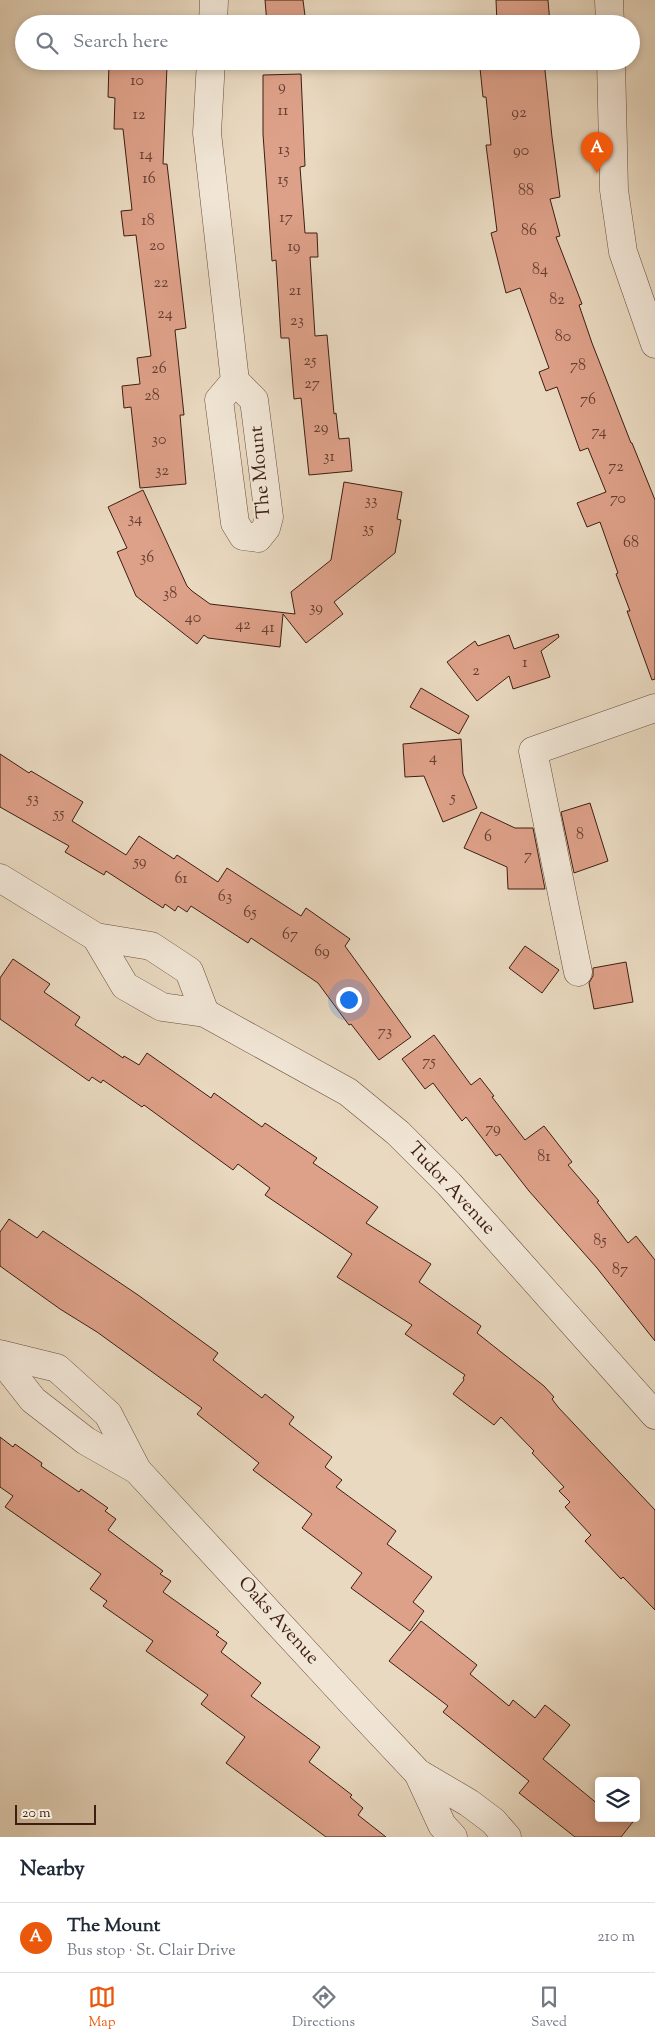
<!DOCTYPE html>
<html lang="en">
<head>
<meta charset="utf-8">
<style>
  body { margin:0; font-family:"Sorts Mill Goudy",serif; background:#f6f6f7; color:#1f2937 }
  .controls { position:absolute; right:15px; bottom:15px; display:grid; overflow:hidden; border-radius:5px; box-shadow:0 2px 8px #0003 }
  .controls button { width:45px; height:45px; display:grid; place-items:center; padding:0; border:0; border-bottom:1px solid #e0e1e3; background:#fff; color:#1f2937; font:25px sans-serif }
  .scale { position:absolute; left:15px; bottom:12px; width:81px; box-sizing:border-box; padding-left:5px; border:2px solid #3e1e12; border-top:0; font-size:14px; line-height:18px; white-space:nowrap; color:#3e1e12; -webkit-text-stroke:4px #f1e6d6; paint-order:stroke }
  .you { position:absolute; left:348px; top:999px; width:18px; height:18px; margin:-12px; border:4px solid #fff; border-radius:50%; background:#1a73e8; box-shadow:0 0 0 8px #1a73e833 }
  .badge { display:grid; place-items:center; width:32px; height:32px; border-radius:50%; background:#ea580c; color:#fff; font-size:16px; font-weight:700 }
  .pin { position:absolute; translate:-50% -41px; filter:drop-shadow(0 1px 2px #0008) }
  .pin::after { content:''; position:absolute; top:26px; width:18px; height:15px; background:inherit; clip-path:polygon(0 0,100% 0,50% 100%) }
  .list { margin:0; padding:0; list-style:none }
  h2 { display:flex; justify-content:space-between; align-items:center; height:65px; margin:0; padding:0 20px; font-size:21px }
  h2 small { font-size:16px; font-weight:400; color:#747a83 }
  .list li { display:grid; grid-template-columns:32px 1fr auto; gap:15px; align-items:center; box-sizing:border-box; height:70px; padding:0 20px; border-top:1px solid #e0e1e3 }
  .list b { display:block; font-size:19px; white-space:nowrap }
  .list p { margin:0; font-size:16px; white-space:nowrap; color:#747a83 }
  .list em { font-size:16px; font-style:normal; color:#747a83 }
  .icon { flex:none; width:28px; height:28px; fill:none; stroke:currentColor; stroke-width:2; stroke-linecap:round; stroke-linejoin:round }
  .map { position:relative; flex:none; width:655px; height:1837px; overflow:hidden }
  .search { position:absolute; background:#fff; box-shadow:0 2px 8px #0003; left:15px; right:15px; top:15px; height:55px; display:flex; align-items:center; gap:12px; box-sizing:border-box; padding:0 18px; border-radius:28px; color:#747a83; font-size:19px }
  .sheet { height:135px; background:#fff }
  nav { display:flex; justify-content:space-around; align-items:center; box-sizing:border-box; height:70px; border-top:1px solid #e0e1e3; background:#fff; font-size:14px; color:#747a83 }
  nav a { display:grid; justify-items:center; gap:2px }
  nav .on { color:#ea580c }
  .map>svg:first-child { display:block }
  .building { fill:#dda088; stroke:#3e1e12 }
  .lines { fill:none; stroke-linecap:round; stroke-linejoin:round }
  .minor-casing { stroke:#694d3e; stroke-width:29 }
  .minor { stroke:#f1e6d6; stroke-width:28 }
  .labels { text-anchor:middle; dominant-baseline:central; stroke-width:4.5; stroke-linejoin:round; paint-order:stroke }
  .number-label { font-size:16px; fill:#663e30 }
  .street-label { font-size:19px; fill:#3e1e12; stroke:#f1e6d6 }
</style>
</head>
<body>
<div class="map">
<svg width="655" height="1837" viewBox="0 0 655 1837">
  <rect width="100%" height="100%" fill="#e9d9c0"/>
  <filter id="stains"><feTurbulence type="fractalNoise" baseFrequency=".004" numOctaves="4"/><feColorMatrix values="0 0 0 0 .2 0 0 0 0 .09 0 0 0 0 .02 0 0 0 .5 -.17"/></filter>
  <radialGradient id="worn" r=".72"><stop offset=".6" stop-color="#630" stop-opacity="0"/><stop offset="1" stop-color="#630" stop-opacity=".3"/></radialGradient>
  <g class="building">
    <polygon points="265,0 303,0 306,24 267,24"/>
    <polygon points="496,0 548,0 550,24 497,24"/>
    <polygon points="493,61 544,61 552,137 560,197 550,199 560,236 556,237 582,304 579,305 592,343 631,443 632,443 655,500 655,679 652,680 627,611 630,611 616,574 618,573 600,522 587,527 577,503 606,492 588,448 580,451 557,387 546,391 539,372 549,368 520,288 506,293 491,233 497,231 486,145 491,145 486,97 483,97 480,68 493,67"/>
    <polygon points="109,63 167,66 163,164 167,164 186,328 175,330 184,415 180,415 186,484 140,488 131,407 124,408 122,386 140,384 137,358 151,356 136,235 124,236 121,211 132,210 123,129 114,129 115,98 108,97"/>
    <polygon points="301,74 305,166 300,167 305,233 317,233 318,257 310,257 315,336 327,335 334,414 336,413 339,439 349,438 352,471 309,475 301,398 294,399 289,338 281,338 276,260 272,261 263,134 263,75"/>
    <polygon points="344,482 402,492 397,519 401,520 395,553 334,602 343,614 306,643 283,614 280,647 208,638 204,635 197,644 136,596 117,552 127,548 108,507 143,490 187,586 192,591 210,604 295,614 291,592 331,560"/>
    <polygon points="558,634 559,637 541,651 550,677 513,689 509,676 477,701 447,662 475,641 478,646 509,635 514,649"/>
    <polygon points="421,688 469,716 459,734 410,707"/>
    <polygon points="461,739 463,774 477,808 443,822 424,776 405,777 403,744"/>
    <polygon points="0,754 29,773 31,771 83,802 72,821 126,855 139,836 174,859 177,855 218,882 227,868 301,916 306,908 350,939 345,946 411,1037 379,1060 351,1024 349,1025 318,983 293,966 251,938 248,943 191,906 187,912 178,906 175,911 165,904 163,908 106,871 104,875 65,852 69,846 0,807"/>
    <polygon points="590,803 608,861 574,873 561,812"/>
    <polygon points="481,812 515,828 533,828 545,889 508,889 507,867 464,848"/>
    <polygon points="525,946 559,970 542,993 509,968"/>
    <polygon points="13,959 50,984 44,992 80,1017 75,1025 123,1058 124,1056 139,1065 147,1053 211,1098 214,1093 262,1127 265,1123 317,1158 313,1163 378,1207 366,1223 431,1264 419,1282 481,1326 477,1333 544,1386 554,1397 552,1399 558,1407 655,1510 655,1610 623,1577 621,1579 585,1541 591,1535 565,1507 570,1502 559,1491 564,1487 532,1453 534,1451 501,1417 494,1425 453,1394 464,1380 463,1378 465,1375 405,1334 412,1325 337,1277 352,1254 265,1195 270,1188 238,1164 233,1170 144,1105 142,1107 103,1080 101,1083 92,1077 89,1081 0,1019 0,978"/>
    <polygon points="626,962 633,1002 594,1009 589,983 593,976 593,968"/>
    <polygon points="434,1035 471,1085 480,1078 494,1096 492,1097 525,1140 544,1126 572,1162 568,1165 599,1201 597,1202 628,1243 636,1236 655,1260 655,1341 597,1268 529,1191 500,1154 496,1156 466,1117 462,1121 433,1083 425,1089 402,1059"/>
    <polygon points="9,1219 37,1238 43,1231 138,1295 218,1353 213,1360 262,1398 265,1394 294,1417 289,1424 332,1457 325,1467 342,1480 336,1487 396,1531 387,1544 432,1577 413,1602 424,1611 410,1631 351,1588 362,1573 302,1528 312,1514 253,1470 259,1463 197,1414 202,1408 97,1332 60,1309 0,1266 0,1232"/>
    <polygon points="0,1437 13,1447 15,1444 42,1463 41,1466 79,1492 81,1489 108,1508 105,1511 116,1519 108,1530 163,1571 160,1574 171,1581 163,1592 219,1632 216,1635 227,1643 221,1652 261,1683 251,1696 320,1747 309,1762 352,1795 350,1797 363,1808 358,1815 386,1837 326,1837 226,1763 245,1737 201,1704 208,1695 146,1651 153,1641 103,1606 107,1601 90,1589 101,1574 5,1507 13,1496 0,1487"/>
    <polygon points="421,1621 477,1665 470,1674 509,1706 513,1700 535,1718 545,1705 570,1725 543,1759 599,1805 599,1818 636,1818 621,1837 575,1837 519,1793 529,1781 443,1712 448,1706 389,1661"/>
  </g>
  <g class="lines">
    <g class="minor-casing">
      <g id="minor">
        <polyline points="609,0 610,24"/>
        <polyline points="213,24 214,0"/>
        <polyline points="211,61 207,133 235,381 254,400 269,517 266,528 258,538 243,536 235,523 219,400 235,381"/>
        <polyline points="611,61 614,190 623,252 655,344"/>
        <polyline points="0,878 96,937 151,946 189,971 205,1013"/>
        <polyline points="96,937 125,986 162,1007 205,1013 348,1092 398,1133 449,1184 655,1415"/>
        <polyline points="578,972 533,751 655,708"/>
        <polyline points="0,1354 57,1368 108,1414 137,1470 353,1704 418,1773 469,1803 493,1821 507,1837"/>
        <polyline points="0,1358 33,1400 86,1441 137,1470"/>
        <polyline points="418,1773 442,1825 453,1837"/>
      </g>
    </g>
    <use href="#minor" class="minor"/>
  </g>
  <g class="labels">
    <g class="number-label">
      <text x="137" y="81">10</text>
      <text x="282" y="87">9</text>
      <text x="283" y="111">11</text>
      <text x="519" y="113">92</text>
      <text x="139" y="115">12</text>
      <text x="284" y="150">13</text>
      <text x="521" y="151">90</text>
      <text x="146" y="155">14</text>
      <text x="149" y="179">16</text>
      <text x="283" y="180">15</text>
      <text x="526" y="191">88</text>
      <text x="286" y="218">17</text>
      <text x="148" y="221">18</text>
      <text x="529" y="231">86</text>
      <text x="157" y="246">20</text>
      <text x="294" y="247">19</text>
      <text x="540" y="270">84</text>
      <text x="161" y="283">22</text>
      <text x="295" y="291">21</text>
      <text x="557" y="300">82</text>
      <text x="165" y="314">24</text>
      <text x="297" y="321">23</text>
      <text x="563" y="337">80</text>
      <text x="310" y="361">25</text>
      <text x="578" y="366">78</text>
      <text x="159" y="369">26</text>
      <text x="312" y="384">27</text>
      <text x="152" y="396">28</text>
      <text x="588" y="400">76</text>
      <text x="321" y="428">29</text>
      <text x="599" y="432">74</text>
      <text x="159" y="440">30</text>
      <text x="329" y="457">31</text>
      <text x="616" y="467">72</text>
      <text x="162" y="471">32</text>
      <text x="618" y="499">70</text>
      <text x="371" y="501">33</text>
      <text x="135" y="519">34</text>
      <text x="368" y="529">35</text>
      <text x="631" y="543">68</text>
      <text x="147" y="558">36</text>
      <text x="170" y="594">38</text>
      <text x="316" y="608">39</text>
      <text x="193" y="618">40</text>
      <text x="243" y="625">42</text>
      <text x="268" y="628">41</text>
      <text x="525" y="663">1</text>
      <text x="476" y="671">2</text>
      <text x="433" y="758">4</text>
      <text x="453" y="798">5</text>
      <text x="33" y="799">53</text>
      <text x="59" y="814">55</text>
      <text x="580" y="835">8</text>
      <text x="488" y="837">6</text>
      <text x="528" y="856">7</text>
      <text x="140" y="862">59</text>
      <text x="181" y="879">61</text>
      <text x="225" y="897">63</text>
      <text x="250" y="913">65</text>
      <text x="290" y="935">67</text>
      <text x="322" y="952">69</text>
      <text x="385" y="1032">73</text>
      <text x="429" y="1062">75</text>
      <text x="493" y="1129">79</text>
      <text x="544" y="1157">81</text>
      <text x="600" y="1241">85</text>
      <text x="620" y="1270">87</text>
    </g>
    <g class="street-label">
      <text transform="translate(261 472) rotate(-95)">The Mount</text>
      <text transform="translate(451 1189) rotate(47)">Tudor Avenue</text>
      <text transform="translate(278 1621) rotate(48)">Oaks Avenue</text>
    </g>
  </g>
  <rect width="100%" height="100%" filter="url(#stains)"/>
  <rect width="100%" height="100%" fill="url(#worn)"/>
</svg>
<div class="controls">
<button><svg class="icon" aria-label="layers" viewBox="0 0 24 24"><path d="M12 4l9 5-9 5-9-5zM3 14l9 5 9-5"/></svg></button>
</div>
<div class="scale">20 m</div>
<div class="you"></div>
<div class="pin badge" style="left:597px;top:173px">A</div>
<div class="search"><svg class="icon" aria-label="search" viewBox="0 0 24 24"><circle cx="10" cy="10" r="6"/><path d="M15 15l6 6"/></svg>Search here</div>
</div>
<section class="sheet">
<h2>Nearby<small></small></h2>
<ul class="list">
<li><span class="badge">A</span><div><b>The Mount</b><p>Bus stop · St. Clair Drive</p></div><em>210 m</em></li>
</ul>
</section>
<nav>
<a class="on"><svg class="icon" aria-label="map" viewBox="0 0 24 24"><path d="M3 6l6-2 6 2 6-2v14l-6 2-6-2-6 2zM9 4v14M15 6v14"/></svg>Map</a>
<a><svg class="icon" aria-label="directions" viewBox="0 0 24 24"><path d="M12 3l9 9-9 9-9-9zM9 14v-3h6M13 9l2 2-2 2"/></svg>Directions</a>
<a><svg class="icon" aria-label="saved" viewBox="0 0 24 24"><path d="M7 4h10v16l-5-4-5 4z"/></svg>Saved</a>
</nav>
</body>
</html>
